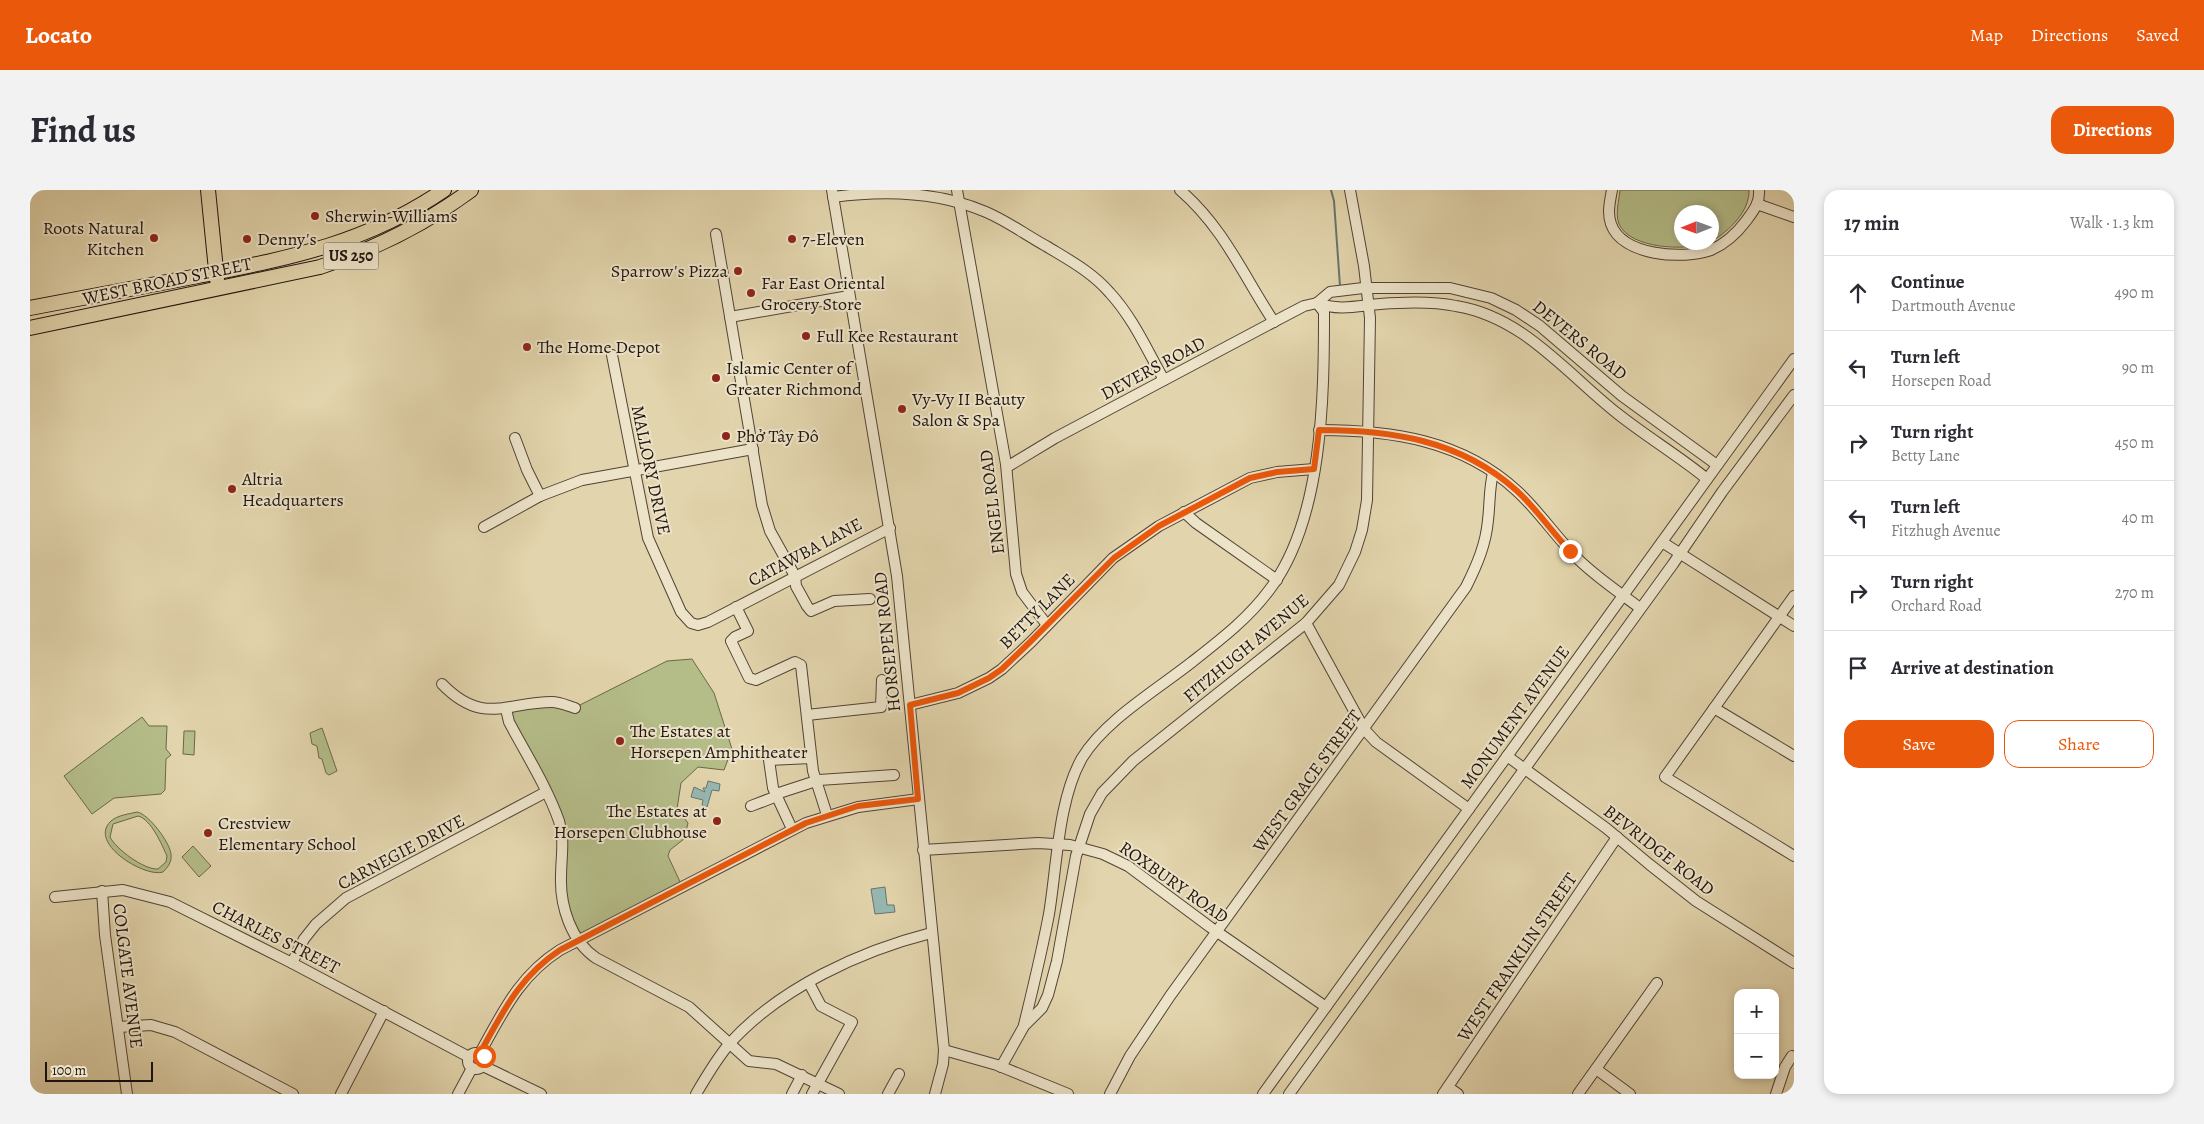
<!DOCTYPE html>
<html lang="en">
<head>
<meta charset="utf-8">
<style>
  body { margin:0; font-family:Alegreya,serif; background:#f2f2f3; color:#2b2b33 }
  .controls { position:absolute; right:15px; bottom:15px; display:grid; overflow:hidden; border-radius:10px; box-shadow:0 2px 8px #0003 }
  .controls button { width:45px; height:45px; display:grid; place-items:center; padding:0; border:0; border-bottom:1px solid #e1e1e2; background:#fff; color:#2b2b33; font:25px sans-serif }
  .compass { position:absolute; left:1644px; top:15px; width:45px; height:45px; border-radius:50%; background:#fff; box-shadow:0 2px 8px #0003; rotate:269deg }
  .scale { position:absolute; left:15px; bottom:12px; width:108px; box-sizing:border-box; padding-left:5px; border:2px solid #1f140e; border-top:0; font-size:14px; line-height:18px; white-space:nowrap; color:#1f140e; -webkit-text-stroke:4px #ece3c9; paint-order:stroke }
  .stop { position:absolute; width:15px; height:15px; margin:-11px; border:4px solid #ea580c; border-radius:50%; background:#fff }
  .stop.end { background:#ea580c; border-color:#fff; box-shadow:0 1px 5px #0008 }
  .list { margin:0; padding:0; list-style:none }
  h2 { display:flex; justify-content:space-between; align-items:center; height:65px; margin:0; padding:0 20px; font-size:21px }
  h2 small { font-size:16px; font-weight:400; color:#7c7c81 }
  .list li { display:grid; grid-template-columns:32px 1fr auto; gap:15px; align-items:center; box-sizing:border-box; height:75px; padding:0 20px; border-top:1px solid #e1e1e2 }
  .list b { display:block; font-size:19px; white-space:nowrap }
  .list p { margin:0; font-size:16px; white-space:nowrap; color:#7c7c81 }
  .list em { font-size:16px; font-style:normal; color:#7c7c81 }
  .actions { display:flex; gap:10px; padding:15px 20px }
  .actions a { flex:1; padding:11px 0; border:1px solid #ea580c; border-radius:15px; text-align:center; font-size:18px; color:#ea580c }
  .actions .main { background:#ea580c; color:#fff }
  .icon { flex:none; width:28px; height:28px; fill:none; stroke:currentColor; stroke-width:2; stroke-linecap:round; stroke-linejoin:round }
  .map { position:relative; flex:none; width:1764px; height:904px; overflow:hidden; border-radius:15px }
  header { display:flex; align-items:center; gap:30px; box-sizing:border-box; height:70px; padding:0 25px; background:#ea580c; color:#fff }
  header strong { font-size:24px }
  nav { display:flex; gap:28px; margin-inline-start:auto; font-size:18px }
  .intro { display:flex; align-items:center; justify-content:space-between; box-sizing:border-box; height:120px; padding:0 30px }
  h1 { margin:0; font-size:35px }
  .button { padding:12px 22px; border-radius:15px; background:#ea580c; color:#fff; font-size:18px; font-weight:700 }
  main { display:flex; gap:30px; padding:0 30px }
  aside { flex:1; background:#fff; border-radius:15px; box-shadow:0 2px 8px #0003 }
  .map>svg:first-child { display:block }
  .green { fill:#b4bc88; stroke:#6a684b; fill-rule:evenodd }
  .water { fill:#96b7b1; stroke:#667670 }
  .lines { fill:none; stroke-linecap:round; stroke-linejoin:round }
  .stream { stroke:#667670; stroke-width:2 }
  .minor-casing { stroke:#504436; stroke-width:12 }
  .major-casing { stroke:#1f140e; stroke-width:16 }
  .minor { stroke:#ece3c9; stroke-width:10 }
  .major { stroke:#e2d4ac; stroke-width:14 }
  .route { stroke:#ea580c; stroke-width:6 }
  .poi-dot { fill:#8f2418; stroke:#ece3c9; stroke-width:2 }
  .labels { text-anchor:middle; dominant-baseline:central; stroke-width:4; stroke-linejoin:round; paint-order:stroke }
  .shield { fill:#ece3c9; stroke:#5c5246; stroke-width:1 }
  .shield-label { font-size:16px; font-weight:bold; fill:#1f140e }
  .poi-label { font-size:18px; fill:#1f140e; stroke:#ece3c9; text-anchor:start }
  .street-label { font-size:18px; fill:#1f140e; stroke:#ece3c9 }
</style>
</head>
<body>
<header>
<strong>Locato</strong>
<nav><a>Map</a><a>Directions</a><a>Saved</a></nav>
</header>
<div class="intro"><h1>Find us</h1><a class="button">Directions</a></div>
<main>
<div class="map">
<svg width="1764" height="904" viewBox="0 0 1764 904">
  <rect width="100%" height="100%" fill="#e2d4ac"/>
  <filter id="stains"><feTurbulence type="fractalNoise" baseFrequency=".004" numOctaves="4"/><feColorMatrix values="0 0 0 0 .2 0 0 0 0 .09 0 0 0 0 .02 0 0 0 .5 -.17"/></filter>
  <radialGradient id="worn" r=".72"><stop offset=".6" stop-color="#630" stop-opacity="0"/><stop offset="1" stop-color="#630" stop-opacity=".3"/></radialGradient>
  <g class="green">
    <path d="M1590 0H1719C1720 21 1699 41 1682 51V22H1652V52L1678 53C1656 61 1600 59 1589 34 1585 23 1589 11 1590 0Z"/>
    <polygon points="662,469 684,503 702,559 694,580 668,577 651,593 647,619 658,633 654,649 640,660 638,666 652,696 548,750 535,721 531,637 473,520 526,511 546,517 637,471"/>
    <polygon points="112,527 119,536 137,536 136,559 141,565 136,569 135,600 131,604 84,608 62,624 34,586"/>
    <polygon points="292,538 307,581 299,585 296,583 292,569 289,568 287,556 282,554 280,543"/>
    <polygon points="154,541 165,541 164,565 153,564"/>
    <path d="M107 622C119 624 140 653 141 664 142 672 138 677 133 682 115 688 57 653 81 631 88 625 99 624 107 622ZM108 626C121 629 132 655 137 666L136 672 128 679C114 680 86 659 80 647L83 634Z"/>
    <polygon points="163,656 181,676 169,687 152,667"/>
  </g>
  <g class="water">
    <polygon points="678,591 690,594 689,601 682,600 677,617 672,615 673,610 661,607 664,597 675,602 673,598 676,598"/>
    <polygon points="855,697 857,715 864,715 865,722 845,724 841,699"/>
  </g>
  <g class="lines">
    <polyline class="stream" points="1301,0 1304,11 1310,96"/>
    <g class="minor-casing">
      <g id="minor">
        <polyline points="802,0 867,386 914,860 913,874 905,904"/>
        <polyline points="927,0 976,274 986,384 992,402 1017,435"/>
        <path d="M1150 0C1194 38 1213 85 1244 132"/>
        <path d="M1582 0C1580 11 1577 23 1581 34 1592 66 1653 70 1681 60 1695 54 1707 43 1716 31 1724 20 1730 13 1729 0"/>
        <path d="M803 7C855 0 907 1 956 22 977 31 996 45 1016 56 1039 70 1062 82 1080 103 1103 128 1117 160 1134 190"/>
        <polyline points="1727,14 1764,27"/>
        <polyline points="686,44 732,315 740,341 765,386 766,396 777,416 781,421 804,411 840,409"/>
        <path d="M1287 113C1309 121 1327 116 1350 114 1375 112 1402 111 1426 116 1494 127 1537 184 1588 224 1617 247 1649 266 1677 289"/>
        <polyline points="700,127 819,106"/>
        <polyline points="582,165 618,348 651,422 661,433 668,435 678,432 860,338"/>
        <path d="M1289 240C1361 240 1432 250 1487 301 1510 322 1527 349 1550 371 1569 389 1590 403 1610 418"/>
        <polyline points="485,248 497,280 510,306"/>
        <polyline points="977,277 1025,248 1251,128 1274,116 1287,113 1300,102 1333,98 1420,98 1461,108 1486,120 1510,136 1592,206 1687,275"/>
        <polyline points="1154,322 1166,333 1247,390"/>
        <polyline points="454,337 510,306 552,290 723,259"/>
        <polyline points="1632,352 1764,436"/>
        <polyline points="1764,406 1635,587 1764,666"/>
        <polyline points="706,417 718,441 705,447 701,451 719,488 726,490 765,472 771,475 783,581 797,625"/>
        <polyline points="1276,433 1334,539 1346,552 1439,619"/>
        <path d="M412 494C453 536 476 512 522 512 530 512 538 516 545 518"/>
        <polyline points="880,515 928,503 959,488 972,479 1001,452 1083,368 1129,336 1220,288 1247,282 1284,279"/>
        <polyline points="1684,518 1764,566"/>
        <path d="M476 519 479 532C496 564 517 597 529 631 535 650 531 667 531 687 530 716 541 751 566 768L659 817 719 871 746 874 809 904"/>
        <polyline points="777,525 851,517 852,490"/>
        <polyline points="1477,566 1576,638 1619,674 1666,711 1764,773"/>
        <polyline points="746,604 789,590 864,585"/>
        <polyline points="721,616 747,606"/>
        <polyline points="762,639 743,598 739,570 781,568"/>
        <polyline points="893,660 1008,653 1040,655 1073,664 1098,676 1180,737 1296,817"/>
        <polyline points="72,701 75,745 97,904"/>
        <polyline points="25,707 93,700 140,712 262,773 439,867"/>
        <polyline points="262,773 274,749 286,734 316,708 516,602"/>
        <polyline points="779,793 791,816 822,832 782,904"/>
        <path d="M994 835C1003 798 1012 761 1019 724 1027 676 1028 610 1052 568 1075 530 1128 499 1162 472 1190 450 1219 428 1240 399 1293 329 1294 207 1294 122L1287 113"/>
        <polyline points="88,837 121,835 145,842 263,904"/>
        <polyline points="914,860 967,875 1038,904"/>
        <circle cx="446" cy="871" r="8"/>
        <path d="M450 863C473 822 489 786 530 760L776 633 828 617 889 609"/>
        <polyline points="453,876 511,904"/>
        <polyline points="971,877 994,836 1012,818 1018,805 1027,771 1046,666 1060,624 1072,603 1103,571 1276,433 1309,395 1325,362 1332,340 1337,310 1340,128 1334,76 1320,0"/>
        <polyline points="1566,879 1600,904"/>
        <polyline points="1418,897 1428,904"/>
        <polyline points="311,904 354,821"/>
        <polyline points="428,904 442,878"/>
        <path d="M666 904C676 887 687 868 700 853 750 798 830 761 901 743"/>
        <polyline points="762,904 772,885"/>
        <polyline points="858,904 869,884"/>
        <path d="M1080 904 1100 866 1140 806 1436 397C1447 375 1456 354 1458 330 1460 314 1459 299 1463 283"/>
        <polyline points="1233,904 1764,169"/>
        <polyline points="1259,904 1643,374 1692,302 1764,205"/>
        <polyline points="1413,904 1587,647"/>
        <polyline points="1548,904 1627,793"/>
        <polyline points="1746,904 1755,877 1762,866"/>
      </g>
    </g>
    <g class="major-casing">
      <g id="major">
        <polyline points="178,0 187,90"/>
        <path d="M0 118C56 107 112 97 168 86 259 68 335 54 414 0"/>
        <path d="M0 138 290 77C345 59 395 34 441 0"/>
      </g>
    </g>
    <use href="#minor" class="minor"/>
    <use href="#major" class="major"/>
  </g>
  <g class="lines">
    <path class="route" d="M454 866 450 863C473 822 489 787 530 760L776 633 828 616 888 609 880 515 928 503 959 488 972 479 1000 452 1084 368 1129 336 1220 288 1247 282 1284 279 1289 240C1361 240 1430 250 1486 300 1506 318 1521 341 1540 361"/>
  </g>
  <g class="poi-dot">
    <circle cx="285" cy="26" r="5"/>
    <circle cx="124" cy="48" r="5"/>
    <circle cx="217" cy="49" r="5"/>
    <circle cx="762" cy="49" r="5"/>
    <circle cx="708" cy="81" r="5"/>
    <circle cx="721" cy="103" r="5"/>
    <circle cx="776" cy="146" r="5"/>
    <circle cx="497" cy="157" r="5"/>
    <circle cx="686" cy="188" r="5"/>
    <circle cx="872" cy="219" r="5"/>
    <circle cx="696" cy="246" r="5"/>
    <circle cx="202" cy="299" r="5"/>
    <circle cx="590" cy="551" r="5"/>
    <circle cx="687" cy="631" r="5"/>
    <circle cx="178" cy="643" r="5"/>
  </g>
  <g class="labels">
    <rect class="shield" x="293.5" y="52.5" width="55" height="27" rx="4"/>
    <g class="shield-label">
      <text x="321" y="66">US 250</text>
    </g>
    <g class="poi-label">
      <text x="295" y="26">Sherwin-Williams</text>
      <text x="114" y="38" text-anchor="end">Roots Natural<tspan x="114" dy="21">Kitchen</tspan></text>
      <text x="227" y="49">Denny's</text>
      <text x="772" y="49">7-Eleven</text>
      <text x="698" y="81" text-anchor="end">Sparrow's Pizza</text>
      <text x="731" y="93">Far East Oriental<tspan x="731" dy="21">Grocery Store</tspan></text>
      <text x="786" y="146">Full Kee Restaurant</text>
      <text x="507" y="157">The Home Depot</text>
      <text x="696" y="178">Islamic Center of<tspan x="696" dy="21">Greater Richmond</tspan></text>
      <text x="882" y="209">Vy-Vy II Beauty<tspan x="882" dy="21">Salon &amp; Spa</tspan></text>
      <text x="706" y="246">Phở Tây Đô</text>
      <text x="212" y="289">Altria<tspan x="212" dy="21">Headquarters</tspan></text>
      <text x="600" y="541">The Estates at<tspan x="600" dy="21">Horsepen Amphitheater</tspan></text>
      <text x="677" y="621" text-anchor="end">The Estates at<tspan x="677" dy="21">Horsepen Clubhouse</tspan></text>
      <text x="188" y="633">Crestview<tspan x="188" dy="21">Elementary School</tspan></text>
    </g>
    <g class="street-label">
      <text transform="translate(137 91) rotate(-12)">WEST BROAD STREET</text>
      <text transform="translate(1550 150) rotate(39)">DEVERS ROAD</text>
      <text transform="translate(1123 178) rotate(-28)">DEVERS ROAD</text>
      <text transform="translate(621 280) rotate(78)">MALLORY DRIVE</text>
      <text transform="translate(962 312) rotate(-97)">ENGEL ROAD</text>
      <text transform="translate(775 362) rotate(-28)">CATAWBA LANE</text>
      <text transform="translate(1007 421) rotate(-45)">BETTY LANE</text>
      <text transform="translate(857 452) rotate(-96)">HORSEPEN ROAD</text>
      <text transform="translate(1216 458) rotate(-40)">FITZHUGH AVENUE</text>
      <text transform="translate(1485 527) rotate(-54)">MONUMENT AVENUE</text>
      <text transform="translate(1277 591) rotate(-54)">WEST GRACE STREET</text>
      <text transform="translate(1629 660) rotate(38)">BEVRIDGE ROAD</text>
      <text transform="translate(371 662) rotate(-28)">CARNEGIE DRIVE</text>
      <text transform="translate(1144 692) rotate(35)">ROXBURY ROAD</text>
      <text transform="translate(246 747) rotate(27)">CHARLES STREET</text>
      <text transform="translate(1487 767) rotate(-56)">WEST FRANKLIN STREET</text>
      <text transform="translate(98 786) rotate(83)">COLGATE AVENUE</text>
    </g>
  </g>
  <rect width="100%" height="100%" filter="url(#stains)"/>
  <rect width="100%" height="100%" fill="url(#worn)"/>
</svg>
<div class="controls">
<button>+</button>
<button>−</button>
</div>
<svg class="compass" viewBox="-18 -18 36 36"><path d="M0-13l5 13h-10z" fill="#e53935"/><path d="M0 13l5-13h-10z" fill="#7c7c81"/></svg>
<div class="scale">100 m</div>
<div class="stop" style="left:454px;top:866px"></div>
<div class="stop end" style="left:1540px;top:361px"></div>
</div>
<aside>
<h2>17 min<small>Walk · 1.3 km</small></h2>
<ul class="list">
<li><svg class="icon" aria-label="ahead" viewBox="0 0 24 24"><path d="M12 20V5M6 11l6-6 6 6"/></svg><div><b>Continue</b><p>Dartmouth Avenue</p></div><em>490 m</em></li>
<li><svg class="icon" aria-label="left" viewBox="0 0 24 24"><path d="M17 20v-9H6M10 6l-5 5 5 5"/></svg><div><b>Turn left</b><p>Horsepen Road</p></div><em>90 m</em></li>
<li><svg class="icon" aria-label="right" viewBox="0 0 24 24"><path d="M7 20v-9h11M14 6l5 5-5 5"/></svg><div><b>Turn right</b><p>Betty Lane</p></div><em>450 m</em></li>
<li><svg class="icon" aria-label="left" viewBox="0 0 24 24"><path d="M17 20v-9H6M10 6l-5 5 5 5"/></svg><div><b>Turn left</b><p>Fitzhugh Avenue</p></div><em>40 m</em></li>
<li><svg class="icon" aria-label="right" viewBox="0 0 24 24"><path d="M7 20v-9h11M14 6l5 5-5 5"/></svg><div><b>Turn right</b><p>Orchard Road</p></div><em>270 m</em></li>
<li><svg class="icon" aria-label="arrive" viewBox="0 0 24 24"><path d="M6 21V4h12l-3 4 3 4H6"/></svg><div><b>Arrive at destination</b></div></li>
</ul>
<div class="actions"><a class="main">Save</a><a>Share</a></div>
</aside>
</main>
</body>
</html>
